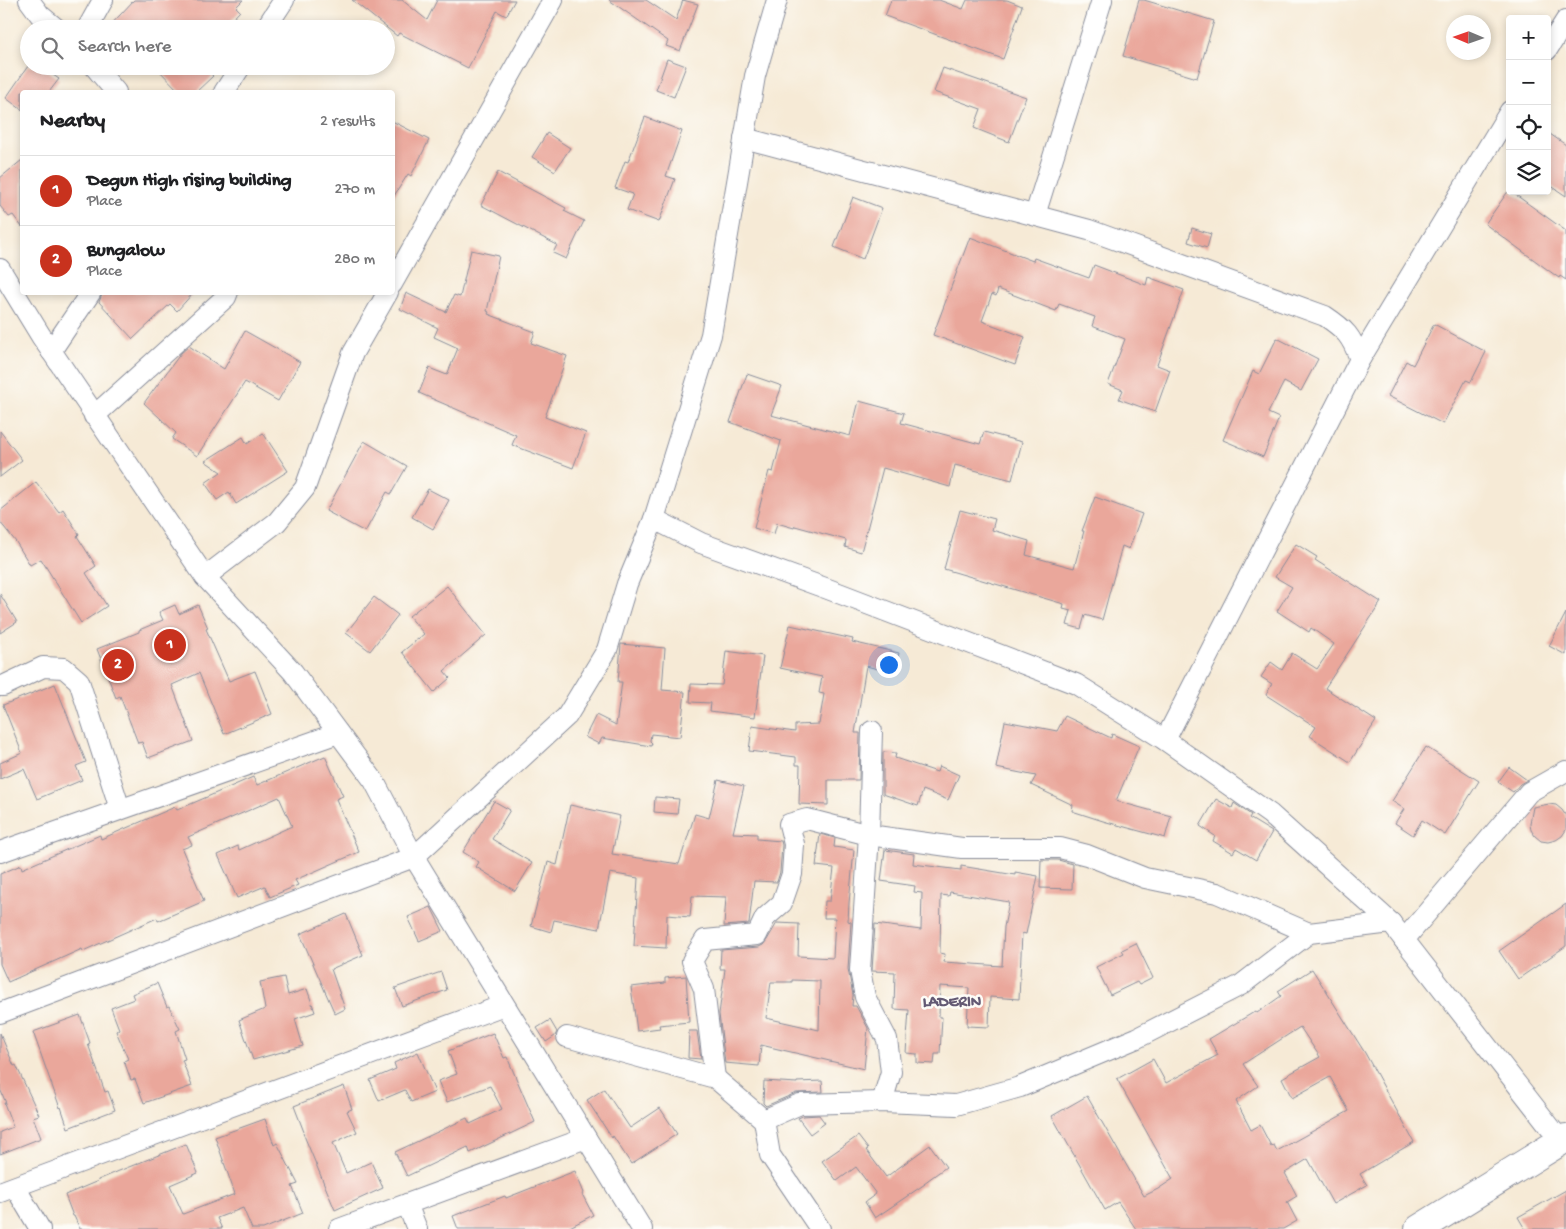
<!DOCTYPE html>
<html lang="en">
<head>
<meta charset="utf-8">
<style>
  body { margin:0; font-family:"Gochi Hand",sans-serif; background:#f2f2f2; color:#202124 }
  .controls { position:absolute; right:15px; top:15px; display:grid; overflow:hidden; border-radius:5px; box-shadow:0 2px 8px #0003 }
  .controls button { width:45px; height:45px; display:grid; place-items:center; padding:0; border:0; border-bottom:1px solid #e0e0e0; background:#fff; color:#202124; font:25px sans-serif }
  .compass { position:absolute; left:1446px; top:15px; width:45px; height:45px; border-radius:50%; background:#fff; box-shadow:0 2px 8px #0003; rotate:272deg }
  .you { position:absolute; left:888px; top:664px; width:18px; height:18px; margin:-12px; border:4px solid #fff; border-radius:50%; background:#1a73e8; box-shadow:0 0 0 8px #1a73e833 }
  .badge { display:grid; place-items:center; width:32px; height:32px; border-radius:50%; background:#c8321e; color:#fff; font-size:16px; font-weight:700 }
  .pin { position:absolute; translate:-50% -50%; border:2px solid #fff; box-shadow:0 1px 5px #0006 }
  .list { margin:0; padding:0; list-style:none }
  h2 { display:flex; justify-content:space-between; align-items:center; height:65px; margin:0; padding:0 20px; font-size:21px }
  h2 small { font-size:16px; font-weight:400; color:#757577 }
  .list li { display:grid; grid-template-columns:32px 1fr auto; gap:15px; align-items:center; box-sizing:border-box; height:70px; padding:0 20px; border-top:1px solid #e0e0e0 }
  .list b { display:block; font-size:19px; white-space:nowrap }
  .list p { margin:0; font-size:16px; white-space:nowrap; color:#757577 }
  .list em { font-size:16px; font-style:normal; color:#757577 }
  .icon { flex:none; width:28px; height:28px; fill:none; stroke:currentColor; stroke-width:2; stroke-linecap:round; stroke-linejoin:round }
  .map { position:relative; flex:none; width:1566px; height:1229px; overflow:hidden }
  .search { position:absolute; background:#fff; box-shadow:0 2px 8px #0003; left:20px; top:20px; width:375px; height:55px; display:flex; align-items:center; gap:12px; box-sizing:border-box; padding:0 18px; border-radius:28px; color:#757577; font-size:19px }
  .panel { position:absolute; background:#fff; box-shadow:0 2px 8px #0003; left:20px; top:90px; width:375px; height:205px; border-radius:5px }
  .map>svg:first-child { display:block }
  .building { fill:#eaa79b; fill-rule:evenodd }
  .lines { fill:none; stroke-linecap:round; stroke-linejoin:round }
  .street-casing { stroke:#888c9a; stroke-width:22 }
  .secondary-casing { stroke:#888c9a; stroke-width:30 }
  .street { stroke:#fff; stroke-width:20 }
  .secondary { stroke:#fff; stroke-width:28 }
  .labels { text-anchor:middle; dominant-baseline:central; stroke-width:5; stroke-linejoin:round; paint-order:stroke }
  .quarter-label { font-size:16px; font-weight:bold; fill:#635973; stroke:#fdfcf7 }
</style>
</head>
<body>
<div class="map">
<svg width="1566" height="1229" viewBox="0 0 1566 1229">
  <rect width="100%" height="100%" fill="#fdfcf7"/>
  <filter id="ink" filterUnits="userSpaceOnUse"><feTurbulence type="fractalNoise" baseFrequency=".02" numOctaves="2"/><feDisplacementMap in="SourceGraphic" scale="10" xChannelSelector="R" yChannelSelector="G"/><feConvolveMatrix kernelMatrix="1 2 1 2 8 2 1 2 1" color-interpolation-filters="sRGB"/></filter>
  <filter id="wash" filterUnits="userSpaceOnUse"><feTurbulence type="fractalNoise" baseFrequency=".0096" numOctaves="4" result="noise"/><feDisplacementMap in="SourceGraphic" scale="20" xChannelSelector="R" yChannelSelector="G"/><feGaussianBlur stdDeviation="1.12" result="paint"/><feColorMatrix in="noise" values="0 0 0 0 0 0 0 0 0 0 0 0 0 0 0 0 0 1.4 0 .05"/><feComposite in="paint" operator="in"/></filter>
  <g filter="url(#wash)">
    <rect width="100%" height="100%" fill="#f6ead6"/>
    <g id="blocks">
      <g class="building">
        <polygon points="134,0 243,0 236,7 240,11 223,29 107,29"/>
        <polygon points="352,0 402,0 427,20 437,0 515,0 506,16 497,11 468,68 399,33 397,36"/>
        <polygon points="609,0 646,0 676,20 683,0 698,4 680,51 666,46 668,41"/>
        <polygon points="891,0 939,0 963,9 967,0 1007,0 1022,6 1003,59 885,16"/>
        <polygon points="1139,0 1144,0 1214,21 1197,78 1123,56"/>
        <polygon points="667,59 686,66 674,97 656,90"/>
        <polygon points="28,66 40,66 59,79 49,92 22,92 22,110 6,98"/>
        <polygon points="155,66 203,66 213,76 196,92 180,92"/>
        <polygon points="943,68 1026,97 1009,142 974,128 981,109 934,92"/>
        <polygon points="645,117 682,131 666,176 675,179 659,222 627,210 633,194 615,188 625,161 628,162"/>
        <polygon points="392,121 429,140 411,176 408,174 392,199"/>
        <polygon points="1547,132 1566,145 1566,196 1547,183"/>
        <polygon points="547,133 570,148 555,171 532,157"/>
        <polygon points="22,160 22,227 13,215 9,217 0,206 0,178"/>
        <polygon points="498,172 566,208 564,211 584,221 566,259 553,253 557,245 481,205"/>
        <polygon points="1509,190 1566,231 1566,280 1560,276 1559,278 1485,224"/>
        <polygon points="853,197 882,208 863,259 834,247"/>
        <polygon points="1192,228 1211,234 1207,248 1188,242"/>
        <polygon points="970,237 1033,261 1034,258 1089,278 1094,265 1146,285 1148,277 1184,290 1157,365 1170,370 1155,412 1119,399 1123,390 1108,384 1125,339 1092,326 1095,317 1059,304 1056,311 998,289 996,296 992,294 982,321 1025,337 1015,365 933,335"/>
        <polygon points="471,250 499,256 487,311 489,312 488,314 535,332 531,343 567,356 545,417 586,433 573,468 512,445 516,435 419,393 429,368 447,375 458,348 434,337 438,328 400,309 406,293 446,312 454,295 460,297"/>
        <polygon points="103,292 194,292 177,311 170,304 133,339 99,302"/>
        <polygon points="1434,324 1486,352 1471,382 1466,380 1443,424 1388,396 1406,361 1413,365"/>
        <polygon points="245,331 300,362 278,401 245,382 197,456 172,439 176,433 144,403 181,353 189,346 224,369"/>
        <polygon points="1277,338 1318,359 1301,391 1284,382 1268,413 1279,418 1263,457 1223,440 1253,371 1259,374"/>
        <polygon points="747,374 782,386 771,415 850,436 859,401 904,413 901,423 980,444 984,432 1022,442 1012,480 955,465 950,487 883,468 861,552 845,547 846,540 795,526 794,528 777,523 774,534 754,528 769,471 773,472 781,441 730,422"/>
        <polygon points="0,431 22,460 0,477"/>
        <polygon points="263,433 288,471 236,504 229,492 217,500 205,483 221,472 205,461 243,437 247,444"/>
        <polygon points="364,441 407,466 391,494 387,492 365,532 326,511"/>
        <polygon points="36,482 59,512 63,509 79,534 77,536 96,566 86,573 107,606 81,623 41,559 30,565 16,542 0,522 0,511"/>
        <polygon points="428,489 449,500 433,529 412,517"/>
        <polygon points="1095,497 1142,514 1129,549 1122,546 1102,620 1085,615 1081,629 1067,625 1071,611 1063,609 1064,604 944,569 960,510 995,519 992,530 1029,541 1026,555 1074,568 1084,531 1082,531"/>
        <polygon points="1296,544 1317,557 1315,560 1381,602 1325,688 1376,721 1350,762 1310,736 1316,727 1266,695 1272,684 1261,677 1271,662 1282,670 1292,653 1317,669 1334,644 1311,628 1309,632 1277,611 1292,587 1275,577"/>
        <polygon points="447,586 486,635 444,671 450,678 434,692 402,652 424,634 409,616"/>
        <polygon points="0,594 17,622 0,633"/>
        <polygon points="374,597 398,615 370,651 346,633"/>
        <polygon points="175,605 179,614 198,605 208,628 206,629 229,681 255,671 272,714 224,734 199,673 172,685 193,741 148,758 142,742 138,743 120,696 116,698 97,649 139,632 139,630 163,620 159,612"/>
        <polygon points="1566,613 1566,655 1549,646"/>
        <polygon points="790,625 853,639 852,642 899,653 894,673 866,666 855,733 860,733 859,780 828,780 828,805 799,804 800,765 796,765 796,757 749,751 752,726 795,732 795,725 819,724 824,694 819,693 822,677 780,668"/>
        <polygon points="621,644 665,648 662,690 685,692 680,737 651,734 650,741 652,743 651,746 602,738 599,744 585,737 596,715 616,725 622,682 618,682"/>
        <polygon points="726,651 763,656 755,717 710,711 711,703 690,702 691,684 722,685"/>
        <polygon points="55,684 86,762 76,766 82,780 37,799 24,769 0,779 0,763 22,753 3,705"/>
        <polygon points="1065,716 1111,738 1112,734 1139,746 1116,801 1171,816 1165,838 1103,821 1072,811 1073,805 1031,785 1036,776 996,768 1005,721 1057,731"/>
        <polygon points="1426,747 1479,781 1445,835 1422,820 1413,835 1395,823 1404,809 1392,801"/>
        <polygon points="883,752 896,753 895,758 937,772 939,766 959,775 948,800 923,790 918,806 883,794"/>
        <polygon points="325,756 343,796 336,799 359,852 295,880 298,885 270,897 265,886 237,898 218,855 238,846 239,850 292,826 279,797 188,837 192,845 182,849 204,901 158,921 157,918 83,951 82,949 8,982 0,964 0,874 21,865 22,869 100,835 101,839 175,807 177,810 253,777 257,785"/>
        <polygon points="1509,767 1527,780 1520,784 1513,792 1498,782"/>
        <polygon points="718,780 744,786 733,833 757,834 757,839 781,841 782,845 780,872 777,882 754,881 749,924 724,926 726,897 692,896 690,917 667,915 666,948 634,946 638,878 610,873 599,929 554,920 551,932 531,926 548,862 557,865 570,805 620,816 612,854 679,864 695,814 709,818"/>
        <polygon points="655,797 679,799 677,814 654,812"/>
        <polygon points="1216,799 1232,808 1234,803 1251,815 1249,818 1272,832 1256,860 1236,848 1233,853 1213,841 1215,836 1200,826"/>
        <polygon points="494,801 510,810 492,839 532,863 515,891 476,867 479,862 463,852"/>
        <polygon points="1549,804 1556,805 1562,810 1566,816 1566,830 1562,836 1556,840 1548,842 1541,841 1535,836 1531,830 1530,823 1533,807"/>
        <path d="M820 834 835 838 834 847 854 850 849 903 848 921 851 922 848 969 853 995 852 1006H856L868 1028 864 1069 761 1045 759 1066 725 1063 719 1014 725 969H720L721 950 759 947 763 945 767 940 777 923 799 924 798 956 833 958 835 918H824L825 901H830L834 868 816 866ZM792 980 820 981 819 1030 766 1018 771 982H792Z"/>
        <path d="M885 850 914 854 913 864 961 870V866L1015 875V872L1038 876 1026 934 1022 933 1019 999 990 997 989 1027 967 1026 969 988 940 986 939 1017H942L940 1054H935L934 1064 917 1063V1054L906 1053 909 1010 894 1009 895 972 872 971 875 924 921 930 922 893 914 892 915 886 881 881ZM950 892 1009 902 1004 927 1002 966 944 962 945 954 940 953 941 895 949 896Z"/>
        <polygon points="1041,860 1058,860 1073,864 1072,889 1040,888"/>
        <polygon points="1566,904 1566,946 1518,979 1499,951"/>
        <polygon points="431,907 443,931 419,941 408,917"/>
        <polygon points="346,914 363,955 331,969 345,1009 335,1014 300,934"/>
        <polygon points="1136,943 1153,978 1139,985 1137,982 1110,995 1096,967 1124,953 1122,950"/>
        <path d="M1312 969 1365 1053 1414 1142 1360 1174 1367 1185 1333 1204 1308 1159 1285 1173 1297 1196 1287 1202 1297 1221 1283 1229H1136L1118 1202 1105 1210 1052 1116 1087 1096 1144 1196 1158 1189 1173 1179 1117 1079 1153 1059 1166 1083 1218 1055 1209 1039 1256 1011 1257 1013 1281 996 1278 991ZM1300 1027 1320 1057 1282 1078 1292 1098 1330 1077 1349 1111 1277 1151 1274 1145 1271 1146 1260 1125 1251 1130 1236 1101 1258 1086 1243 1064Z"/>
        <polygon points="441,972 447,990 402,1006 395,988"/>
        <polygon points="686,976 689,1022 659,1025 660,1028 637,1031 631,987 665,983 665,978"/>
        <polygon points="284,977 288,995 307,989 315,1012 295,1019 303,1046 253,1060 239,1020 265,1009 260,982"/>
        <polygon points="157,983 167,1007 169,1006 180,1029 176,1031 185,1059 182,1060 192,1086 144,1103 135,1079 131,1080 124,1061 128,1059 116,1031 119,1029 111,1008 134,999 132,994"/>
        <polygon points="80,1015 90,1043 88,1044 105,1092 108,1091 115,1110 68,1128 61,1107 60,1108 33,1032"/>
        <polygon points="550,1020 557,1032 555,1036 546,1042 537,1028"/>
        <polygon points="689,1031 697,1031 701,1059 688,1058"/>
        <polygon points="0,1033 14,1066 16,1065 39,1115 33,1117 41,1138 0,1154 0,1132 13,1127 4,1103 6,1103 0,1089"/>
        <polygon points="493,1033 504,1058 507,1057 535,1122 470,1153 468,1147 407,1176 395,1152 467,1118 470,1124 502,1109 490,1086 447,1102 438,1081 457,1074 448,1051"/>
        <polygon points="418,1052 435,1092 411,1102 405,1090 379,1101 370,1080 396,1069 394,1063"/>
        <polygon points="764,1081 797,1083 797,1082 822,1081 823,1092 796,1093 766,1106 763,1103"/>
        <polygon points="344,1086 352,1109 347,1111 357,1132 333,1143 346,1173 371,1162 383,1188 335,1210 303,1133 304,1132 294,1106"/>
        <polygon points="604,1089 630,1128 660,1108 677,1134 631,1164 613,1136 612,1138 587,1100"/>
        <polygon points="819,1115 825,1123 810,1134 798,1118 803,1116"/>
        <polygon points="265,1119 274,1145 277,1143 298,1184 292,1186 303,1213 263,1229 252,1229 243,1208 217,1218 222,1229 80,1229 74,1216 73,1216 65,1195 98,1181 98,1180 119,1171 186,1144 198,1173 170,1185 183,1214 235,1194 215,1137"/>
        <polygon points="858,1136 868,1149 866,1150 886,1177 930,1145 946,1167 924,1183 925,1184 875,1218 865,1202 876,1194 856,1167 837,1181 822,1161"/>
        <polygon points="575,1171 584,1193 582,1194 593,1215 566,1229 458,1229 453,1216 505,1196 506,1198"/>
        <polygon points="1566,1190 1566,1229 1525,1229 1518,1217"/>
      </g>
    </g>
  </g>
  <g filter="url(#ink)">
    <use href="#blocks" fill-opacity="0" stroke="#888c9a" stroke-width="1"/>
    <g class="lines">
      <g class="street-casing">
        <g id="street">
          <polyline points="29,0 40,15 57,29"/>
          <polyline points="777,0 755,76 711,335 654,519 701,543 828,589 1076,684 1165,740 1270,814 1391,923 1561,1141"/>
          <polyline points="87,29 103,0"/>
          <polyline points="265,29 284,0"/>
          <polyline points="1547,50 1566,20"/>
          <polyline points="94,66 116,92"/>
          <polyline points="224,92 241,66"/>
          <path d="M744 138 1089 230 1325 316C1346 330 1351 336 1360 359"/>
          <polyline points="1035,215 1102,0"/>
          <polyline points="0,269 41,336 205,577 293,672 374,781 414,857 642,1229"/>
          <polyline points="392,284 553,0"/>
          <polyline points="51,351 91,292"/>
          <polyline points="94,416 226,297 228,292"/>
          <polyline points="205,577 277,522 305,488 353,353 388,292"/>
          <polyline points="0,686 3,686 43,667 64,668 79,681 120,809"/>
          <polyline points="872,731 869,835 860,970 865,997 887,1039 891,1072 882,1102"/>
          <polyline points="1165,740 1360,359 1510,111"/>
          <polyline points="0,852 338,733"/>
          <polyline points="1404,940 1529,792 1566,771"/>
          <polyline points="0,1013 414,857 567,716 607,650 627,584 654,519"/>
          <polyline points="567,1037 715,1078 764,1120 770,1155 820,1229"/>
          <polyline points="715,1078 704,989 692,961 705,940 757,935 765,918 782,903 792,874 794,844 789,824 807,819 869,835 962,848 1060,848 1087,855 1145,878 1217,893 1309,933"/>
          <polyline points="764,1120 800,1104 882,1102 956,1105 1020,1087 1137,1038 1241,985 1309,933 1391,923"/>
          <polyline points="15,1187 40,1229"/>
          <polyline points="0,1192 504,1005"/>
          <polyline points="407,1204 417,1229"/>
          <polyline points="339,1229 586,1138"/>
        </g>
      </g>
      <g class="secondary-casing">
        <polyline id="secondary" points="1419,1229 1566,1138"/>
      </g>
      <use href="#street" class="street"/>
      <use href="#secondary" class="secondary"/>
    </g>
  </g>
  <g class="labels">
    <g class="quarter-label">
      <text x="952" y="1003">LADERIN</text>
    </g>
  </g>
</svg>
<div class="controls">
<button>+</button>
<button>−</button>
<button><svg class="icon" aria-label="locate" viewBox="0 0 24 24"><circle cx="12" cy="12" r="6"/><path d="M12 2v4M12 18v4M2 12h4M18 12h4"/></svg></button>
<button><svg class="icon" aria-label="layers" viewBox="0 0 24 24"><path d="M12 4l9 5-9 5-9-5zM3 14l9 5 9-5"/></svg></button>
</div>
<svg class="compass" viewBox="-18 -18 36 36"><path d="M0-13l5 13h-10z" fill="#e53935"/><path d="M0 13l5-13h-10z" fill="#757577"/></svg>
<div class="you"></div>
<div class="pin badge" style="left:170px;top:645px">1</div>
<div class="pin badge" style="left:118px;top:665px">2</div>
<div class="search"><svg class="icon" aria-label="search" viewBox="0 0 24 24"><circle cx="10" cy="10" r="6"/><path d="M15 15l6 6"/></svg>Search here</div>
<section class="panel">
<h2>Nearby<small>2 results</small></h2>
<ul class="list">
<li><span class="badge">1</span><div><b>Degun High rising building</b><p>Place</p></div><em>270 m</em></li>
<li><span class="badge">2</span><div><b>Bungalow</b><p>Place</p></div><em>280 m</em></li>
</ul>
</section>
</div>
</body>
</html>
